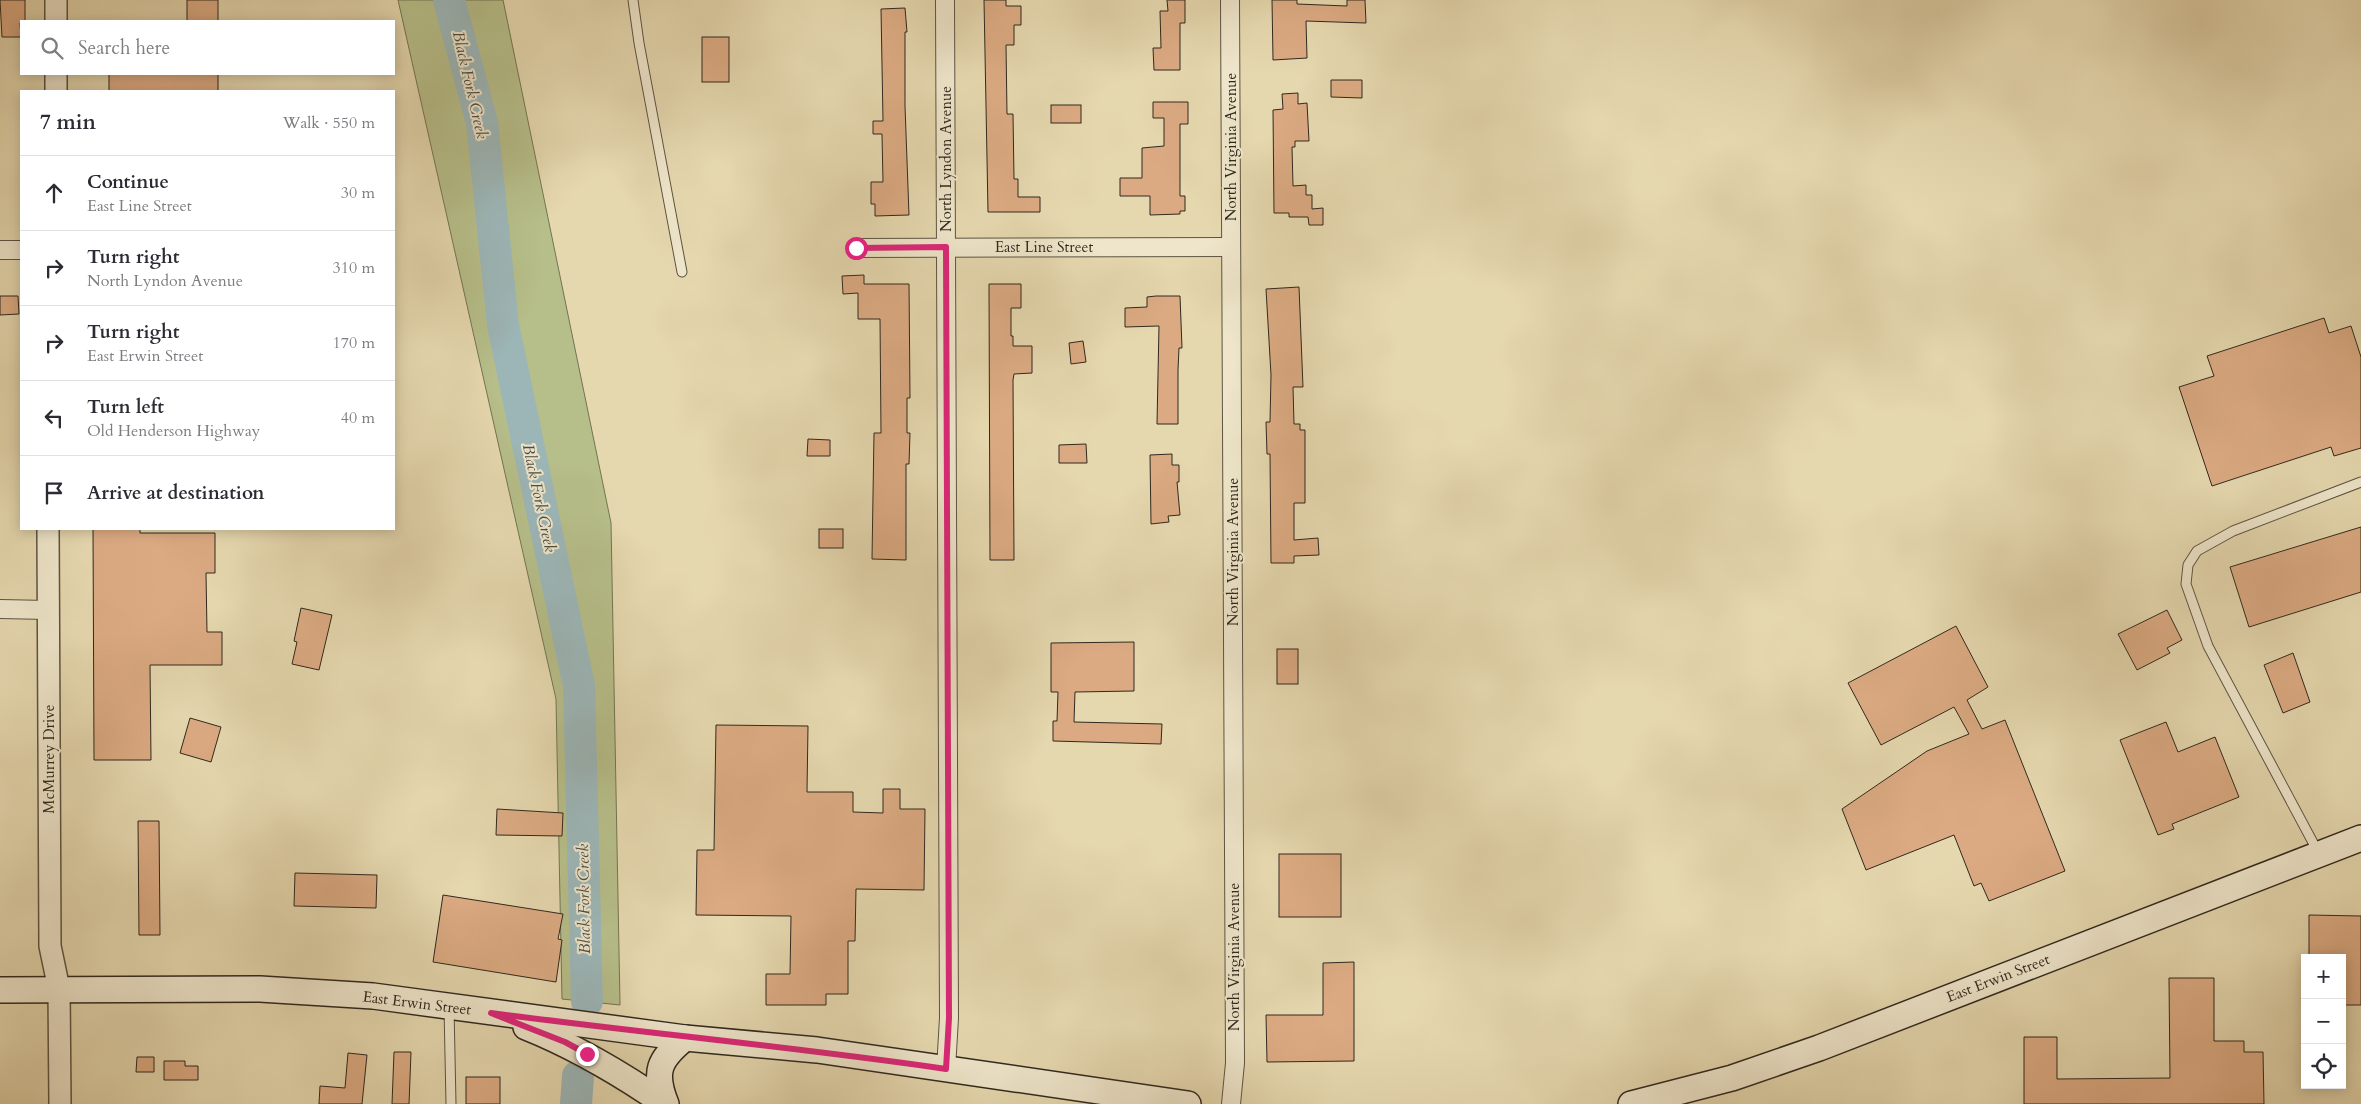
<!DOCTYPE html>
<html lang="en">
<head>
<meta charset="utf-8">
<style>
  body { margin:0; font-family:Cardo,serif; background:#f7f7f7; color:#2b2b33 }
  .controls { position:absolute; right:15px; bottom:15px; display:grid; overflow:hidden; border-radius:0px; box-shadow:0 2px 12px #0003 }
  .controls button { width:45px; height:45px; display:grid; place-items:center; padding:0; border:0; border-bottom:1px solid #e1e1e2; background:#fff; color:#2b2b33; font:25px sans-serif }
  .stop { position:absolute; width:15px; height:15px; margin:-11px; border:4px solid #db2777; border-radius:50%; background:#fff }
  .stop.end { background:#db2777; border-color:#fff; box-shadow:0 1px 5px #0008 }
  .list { margin:0; padding:0; list-style:none }
  h2 { display:flex; justify-content:space-between; align-items:center; height:65px; margin:0; padding:0 20px; font-size:21px }
  h2 small { font-size:16px; font-weight:400; color:#7c7c81 }
  .list li { display:grid; grid-template-columns:32px 1fr auto; gap:15px; align-items:center; box-sizing:border-box; height:75px; padding:0 20px; border-top:1px solid #e1e1e2 }
  .list b { display:block; font-size:19px; white-space:nowrap }
  .list p { margin:0; font-size:16px; white-space:nowrap; color:#7c7c81 }
  .list em { font-size:16px; font-style:normal; color:#7c7c81 }
  .icon { flex:none; width:28px; height:28px; fill:none; stroke:currentColor; stroke-width:2; stroke-linecap:round; stroke-linejoin:round }
  .map { position:relative; flex:none; width:2361px; height:1104px; overflow:hidden }
  .search { position:absolute; background:#fff; box-shadow:0 2px 12px #0003; left:20px; top:20px; width:375px; height:55px; display:flex; align-items:center; gap:12px; box-sizing:border-box; padding:0 18px; border-radius:0px; color:#7c7c81; font-size:19px }
  .panel { position:absolute; background:#fff; box-shadow:0 2px 12px #0003; left:20px; top:90px; width:375px; height:440px; border-radius:0px }
  .map>svg:first-child { display:block }
  .green { fill:#b6be89; stroke:#737454 }
  .lines { fill:none; stroke-linecap:round; stroke-linejoin:round }
  .river { stroke:#9cb6b7; stroke-width:32 }
  .building { fill:#dbaa82; stroke:#30291e }
  .service-casing { stroke:#5d5442; stroke-width:11 }
  .minor-casing { stroke:#5d5442; stroke-width:20 }
  .tertiary-casing { stroke:#5d5442; stroke-width:24 }
  .secondary-casing { stroke:#30291e; stroke-width:28 }
  .service { stroke:#eee5ca; stroke-width:9 }
  .minor { stroke:#eee5ca; stroke-width:18 }
  .tertiary { stroke:#eee5ca; stroke-width:21 }
  .secondary { stroke:#eee5ca; stroke-width:25 }
  .route { stroke:#db2777; stroke-width:6 }
  .labels { text-anchor:middle; dominant-baseline:central; stroke-width:4; stroke-linejoin:round; paint-order:stroke }
  .street-label { font-size:15px; fill:#30291e; stroke:#eee5ca }
  .water-label { font-size:16px; font-style:italic; fill:#4b4c44; stroke:#eee5ca }
</style>
</head>
<body>
<div class="map">
<svg width="2361" height="1104" viewBox="0 0 2361 1104">
  <rect width="100%" height="100%" fill="#e5d7ae"/>
  <filter id="stains"><feTurbulence type="fractalNoise" baseFrequency=".004" numOctaves="4"/><feColorMatrix values="0 0 0 0 .2 0 0 0 0 .09 0 0 0 0 .02 0 0 0 .5 -.17"/></filter>
  <radialGradient id="worn" r=".72"><stop offset=".6" stop-color="#630" stop-opacity="0"/><stop offset="1" stop-color="#630" stop-opacity=".3"/></radialGradient>
  <polygon class="green" points="398,0 503,0 611,523 620,1005 562,999 556,699"/>
  <g class="lines">
    <g class="river">
      <polyline points="449,0 482,123 503,325 579,686 587,1001"/>
      <polyline points="576,1104 578,1076"/>
    </g>
  </g>
  <g class="building">
    <polygon points="0,0 25,0 25,21 20,23 21,37 2,37"/>
    <rect x="187" y="0" width="31" height="21"/>
    <polygon points="984,0 1006,0 1006,6 1021,6 1021,25 1014,25 1014,45 1006,45 1007,114 1013,114 1014,179 1018,179 1018,197 1040,197 1040,212 988,212"/>
    <polygon points="1167,0 1185,0 1185,23 1180,23 1180,70 1154,70 1153,48 1161,48 1160,11 1168,11"/>
    <polygon points="1272,0 1297,0 1297,4 1347,6 1347,0 1365,0 1366,23 1306,21 1307,58 1273,60"/>
    <polygon points="905,8 907,32 905,32 905,106 909,215 875,216 875,204 871,204 871,182 883,182 882,134 873,134 873,121 883,121 881,9"/>
    <rect x="702" y="37" width="27" height="45"/>
    <rect x="109" y="74" width="109" height="17"/>
    <polygon points="1331,80 1362,80 1362,98 1331,97"/>
    <polygon points="1298,93 1298,104 1307,103 1309,141 1295,141 1295,147 1292,147 1293,186 1306,185 1306,195 1312,195 1312,209 1323,208 1323,225 1309,225 1308,217 1289,217 1289,213 1274,213 1273,110 1283,109 1282,94"/>
    <polygon points="1153,102 1188,102 1188,124 1180,124 1180,196 1185,196 1185,211 1180,211 1180,214 1150,215 1150,196 1120,196 1120,178 1142,178 1142,148 1164,146 1164,118 1153,118"/>
    <rect x="1051" y="105" width="30" height="18"/>
    <polygon points="864,275 864,284 909,284 910,398 907,398 907,433 910,433 909,464 906,464 906,560 872,559 874,433 881,433 880,319 858,319 858,293 843,294 842,276"/>
    <polygon points="989,284 1021,284 1021,308 1011,308 1011,336 1013,336 1013,346 1032,346 1032,373 1014,374 1013,380 1014,560 990,560"/>
    <polygon points="1299,287 1303,387 1293,387 1294,424 1300,424 1300,430 1305,430 1305,503 1294,503 1294,540 1318,538 1319,555 1294,556 1294,563 1271,563 1270,454 1267,454 1266,422 1270,422 1271,375 1266,289"/>
    <polygon points="0,296 18,296 19,314 0,315"/>
    <polygon points="1156,296 1180,296 1182,348 1179,348 1178,370 1178,424 1157,424 1159,326 1125,327 1125,308 1147,307 1147,297"/>
    <polygon points="2324,318 2329,333 2351,326 2361,357 2361,448 2334,456 2331,447 2212,486 2179,387 2214,376 2207,356"/>
    <polygon points="1083,341 1086,362 1071,364 1069,343"/>
    <polygon points="808,439 830,440 830,456 807,456"/>
    <polygon points="1086,444 1087,463 1059,463 1059,445"/>
    <polygon points="1172,454 1172,465 1179,465 1179,482 1177,482 1180,515 1168,516 1169,522 1151,524 1150,455"/>
    <polygon points="2361,527 2361,592 2249,627 2230,567"/>
    <polygon points="93,529 140,529 140,533 215,533 215,573 206,573 207,632 222,632 222,665 150,665 151,760 94,760"/>
    <rect x="819" y="529" width="24" height="19"/>
    <polygon points="301,608 332,615 319,670 292,664 297,642 294,641"/>
    <polygon points="2167,610 2182,640 2167,648 2170,653 2137,670 2118,634"/>
    <polygon points="1956,626 1988,687 1967,700 1982,729 2005,720 2065,871 1989,901 1981,883 1974,886 1954,835 1866,870 1842,809 1927,751 1969,734 1954,707 1881,745 1848,683"/>
    <polygon points="1134,642 1134,691 1075,692 1074,722 1162,724 1161,744 1053,741 1053,721 1057,721 1058,692 1051,692 1051,643"/>
    <rect x="1277" y="649" width="21" height="35"/>
    <polygon points="2293,653 2310,702 2283,713 2264,665"/>
    <polygon points="190,718 221,727 211,762 180,753"/>
    <polygon points="2166,722 2178,752 2215,737 2239,797 2172,824 2174,829 2158,835 2120,740"/>
    <polygon points="716,725 808,726 807,792 853,792 853,812 883,813 883,789 900,789 900,809 925,809 924,890 856,889 855,941 848,941 848,994 826,994 826,1005 766,1005 766,974 790,974 791,916 696,915 697,850 714,850"/>
    <polygon points="497,809 563,813 562,836 496,835"/>
    <polygon points="138,821 159,821 160,935 139,935"/>
    <rect x="1279" y="854" width="62" height="63"/>
    <polygon points="295,873 377,875 376,908 294,906"/>
    <polygon points="443,895 563,914 558,939 562,940 556,982 433,962"/>
    <polygon points="2309,915 2361,916 2361,1005 2342,1005 2342,958 2309,958"/>
    <polygon points="1354,962 1354,1061 1267,1062 1266,1015 1323,1015 1323,963"/>
    <polygon points="2169,978 2214,978 2214,1041 2244,1041 2244,1052 2263,1052 2264,1104 2024,1104 2024,1037 2057,1037 2057,1079 2170,1078"/>
    <polygon points="394,1052 411,1052 409,1104 392,1104"/>
    <polygon points="348,1053 367,1055 362,1104 319,1104 320,1086 345,1088"/>
    <polygon points="137,1057 154,1057 154,1072 136,1072"/>
    <polygon points="164,1061 185,1061 185,1066 198,1066 198,1080 164,1080"/>
    <rect x="466" y="1077" width="34" height="27"/>
  </g>
  <g class="lines">
    <g class="service-casing">
      <g id="service">
        <polyline points="633,0 639,43 682,272"/>
        <polyline points="2318,852 2208,646 2186,584 2188,565 2197,551 2233,531 2361,482"/>
        <polyline points="449,1007 451,1104"/>
      </g>
    </g>
    <g class="minor-casing">
      <g id="minor">
        <polyline points="945,0 949,1018 946,1069"/>
        <polyline points="1230,0 1235,1063 1231,1104"/>
        <polyline points="856,248 1231,247"/>
        <polyline points="0,250 21,250"/>
        <polyline points="0,609 48,610"/>
      </g>
    </g>
    <g class="tertiary-casing">
      <g id="tertiary">
        <polyline points="56,0 56,21"/>
        <polyline points="56,74 56,91"/>
        <polyline points="48,529 50,946 59,989 60,1104"/>
      </g>
    </g>
    <g class="secondary-casing">
      <g id="secondary">
        <polyline points="0,990 260,989 373,996 685,1038 817,1050 1188,1104"/>
        <path d="M526 1027C576 1047 620 1073 665 1104"/>
        <path d="M666 1104C653 1072 659 1059 685 1038"/>
        <polyline points="1631,1104 1732,1078 1819,1048 2361,838"/>
      </g>
    </g>
    <use href="#service" class="service"/>
    <use href="#minor" class="minor"/>
    <use href="#tertiary" class="tertiary"/>
    <use href="#secondary" class="secondary"/>
  </g>
  <g class="lines">
    <path class="route" d="M587 1054 565 1042 491 1013C643 1033 795 1047 946 1069L949 1018 946 247 856 248"/>
  </g>
  <g class="labels">
    <g class="street-label">
      <text transform="translate(1231 147) rotate(-90)">North Virginia Avenue</text>
      <text transform="translate(946 159) rotate(-90)">North Lyndon Avenue</text>
      <text x="1044" y="247">East Line Street</text>
      <text transform="translate(1233 552) rotate(-90)">North Virginia Avenue</text>
      <text transform="translate(49 759) rotate(-90)">McMurrey Drive</text>
      <text transform="translate(1234 957) rotate(-90)">North Virginia Avenue</text>
      <text transform="translate(1998 978) rotate(-21)">East Erwin Street</text>
      <text transform="translate(417 1003) rotate(7)">East Erwin Street</text>
    </g>
    <g class="water-label">
      <text transform="translate(470 85) rotate(77)">Black Fork Creek</text>
      <text transform="translate(539 498) rotate(78)">Black Fork Creek</text>
      <text transform="translate(584 899) rotate(-91)">Black Fork Creek</text>
    </g>
  </g>
  <rect width="100%" height="100%" filter="url(#stains)"/>
  <rect width="100%" height="100%" fill="url(#worn)"/>
</svg>
<div class="controls">
<button>+</button>
<button>−</button>
<button><svg class="icon" aria-label="locate" viewBox="0 0 24 24"><circle cx="12" cy="12" r="6"/><path d="M12 2v4M12 18v4M2 12h4M18 12h4"/></svg></button>
</div>
<div class="stop" style="left:856px;top:248px"></div>
<div class="stop end" style="left:587px;top:1054px"></div>
<div class="search"><svg class="icon" aria-label="search" viewBox="0 0 24 24"><circle cx="10" cy="10" r="6"/><path d="M15 15l6 6"/></svg>Search here</div>
<section class="panel">
<h2>7 min<small>Walk · 550 m</small></h2>
<ul class="list">
<li><svg class="icon" aria-label="ahead" viewBox="0 0 24 24"><path d="M12 20V5M6 11l6-6 6 6"/></svg><div><b>Continue</b><p>East Line Street</p></div><em>30 m</em></li>
<li><svg class="icon" aria-label="right" viewBox="0 0 24 24"><path d="M7 20v-9h11M14 6l5 5-5 5"/></svg><div><b>Turn right</b><p>North Lyndon Avenue</p></div><em>310 m</em></li>
<li><svg class="icon" aria-label="right" viewBox="0 0 24 24"><path d="M7 20v-9h11M14 6l5 5-5 5"/></svg><div><b>Turn right</b><p>East Erwin Street</p></div><em>170 m</em></li>
<li><svg class="icon" aria-label="left" viewBox="0 0 24 24"><path d="M17 20v-9H6M10 6l-5 5 5 5"/></svg><div><b>Turn left</b><p>Old Henderson Highway</p></div><em>40 m</em></li>
<li><svg class="icon" aria-label="arrive" viewBox="0 0 24 24"><path d="M6 21V4h12l-3 4 3 4H6"/></svg><div><b>Arrive at destination</b></div></li>
</ul>
</section>
</div>
</body>
</html>
